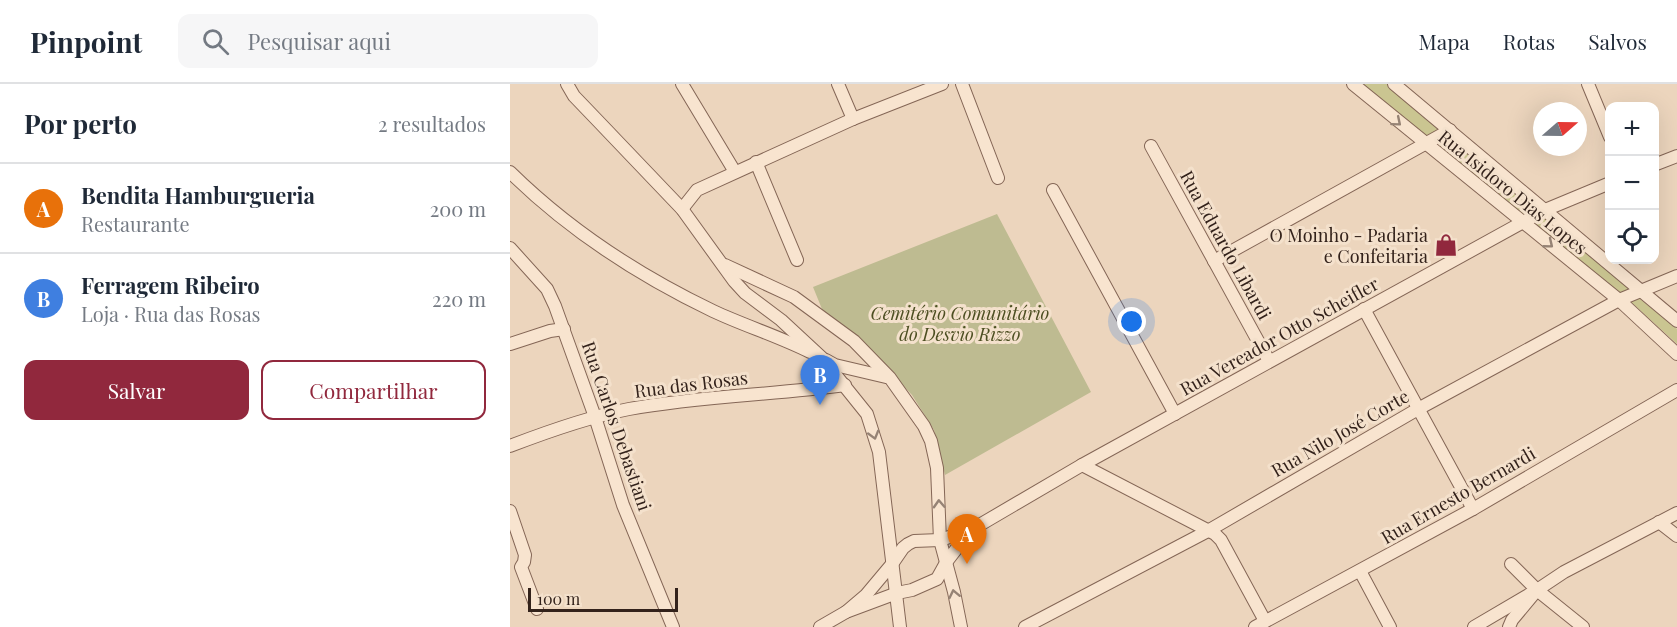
<!DOCTYPE html>
<html lang="pt">
<head>
<meta charset="utf-8">
<style>
  body { margin:0; font-family:"Playfair Display",serif; background:#f6f6f7; color:#1f2937 }
  .controls { position:absolute; right:18px; top:18px; display:grid; overflow:hidden; border-radius:12px; box-shadow:0 6px 24px #0002 }
  .controls button { width:54px; height:54px; display:grid; place-items:center; padding:0; border:0; border-bottom:2px solid #e0e1e3; background:#fff; color:#1f2937; font:30px sans-serif }
  .compass { position:absolute; left:1023px; top:18px; width:54px; height:54px; border-radius:50%; background:#fff; box-shadow:0 6px 24px #0002; rotate:70deg }
  .scale { position:absolute; left:18px; bottom:15px; width:150px; box-sizing:border-box; padding-left:6px; border:3px solid #33221b; border-top:0; font-size:16px; line-height:21px; white-space:nowrap; color:#33221b; -webkit-text-stroke:4px #f4e1cc; paint-order:stroke }
  .you { position:absolute; left:622px; top:238px; width:21px; height:21px; margin:-15px; border:4px solid #fff; border-radius:50%; background:#1a73e8; box-shadow:0 0 0 9px #1a73e833 }
  .badge { display:grid; place-items:center; width:39px; height:39px; border-radius:50%; background:#91283d; color:#fff; font-size:20px; font-weight:700 }
  .pin { position:absolute; translate:-50% -50px; filter:drop-shadow(0 2px 3px #0008) }
  .pin::after { content:''; position:absolute; top:32px; width:21px; height:18px; background:inherit; clip-path:polygon(0 0,100% 0,50% 100%) }
  .list { margin:0; padding:0; list-style:none }
  h2 { display:flex; justify-content:space-between; align-items:center; height:78px; margin:0; padding:0 24px; font-size:26px }
  h2 small { font-size:20px; font-weight:400; color:#747a83 }
  .list li { display:grid; grid-template-columns:39px 1fr auto; gap:18px; align-items:center; box-sizing:border-box; height:90px; padding:0 24px; border-top:2px solid #e0e1e3 }
  .list b { display:block; font-size:22px; white-space:nowrap }
  .list p { margin:0; font-size:20px; white-space:nowrap; color:#747a83 }
  .list em { font-size:20px; font-style:normal; color:#747a83 }
  .actions { display:flex; gap:12px; padding:18px 24px }
  .actions a { flex:1; padding:14px 0; border:2px solid #91283d; border-radius:12px; text-align:center; font-size:21px; color:#91283d }
  .actions .main { background:#91283d; color:#fff }
  .icon { flex:none; width:33px; height:33px; fill:none; stroke:currentColor; stroke-width:2; stroke-linecap:round; stroke-linejoin:round }
  .map { position:relative; flex:none; width:1167px; height:543px; overflow:hidden }
  header { display:flex; align-items:center; gap:36px; box-sizing:border-box; height:84px; padding:0 30px; background:#fff; border-bottom:2px solid #e0e1e3 }
  header strong { font-size:28px }
  nav { display:flex; gap:33px; margin-inline-start:auto; font-size:21px }
  .search { width:420px; height:54px; background:#f6f6f7; display:flex; align-items:center; gap:15px; box-sizing:border-box; padding:0 21px; border-radius:12px; color:#747a83; font-size:22px }
  main { display:flex }
  aside { flex:1; background:#fff }
  .map>svg:first-child { display:block }
  .green { fill:#cac591 }
  .cemetery { fill:#bebb91 }
  .lines { fill:none; stroke-linecap:round; stroke-linejoin:round }
  .minor-casing { stroke:#846656; stroke-width:14 }
  .minor { stroke:#f8e4cf; stroke-width:12 }
  .oneway { stroke:#968375 }
  .labels { text-anchor:middle; dominant-baseline:central; stroke-width:6; stroke-linejoin:round; paint-order:stroke }
  .street-label { font-size:18px; fill:#33221b; stroke:#f4e1cc }
  .poi-label { font-size:18px; fill:#33221b; stroke:#f4e1cc; text-anchor:end }
  .park-label { font-size:18px; font-style:italic; fill:#4d4f22; stroke:#f4e1cc }
</style>
</head>
<body>
<header>
<strong>Pinpoint</strong>
<div class="search"><svg class="icon" aria-label="search" viewBox="0 0 24 24"><circle cx="10" cy="10" r="6"/><path d="M15 15l6 6"/></svg>Pesquisar aqui</div>
<nav><a>Mapa</a><a>Rotas</a><a>Salvos</a></nav>
</header>
<main>
<aside>
<h2>Por perto<small>2 resultados</small></h2>
<ul class="list">
<li><span class="badge" style="background:#e8710a">A</span><div><b>Bendita Hamburgueria</b><p>Restaurante</p></div><em>200 m</em></li>
<li><span class="badge" style="background:#3f7fe0">B</span><div><b>Ferragem Ribeiro</b><p>Loja · Rua das Rosas</p></div><em>220 m</em></li>
</ul>
<div class="actions"><a class="main">Salvar</a><a>Compartilhar</a></div>
</aside>
<div class="map">
<svg width="1167" height="543" viewBox="0 0 1167 543">
  <rect width="100%" height="100%" fill="#ecd5bd"/>
  <g class="green">
    <polygon points="850,0 881,0 932,44 916,54"/>
    <polygon points="940,50 1028,122 1010,132 923,61"/>
    <polygon points="1034,130 1122,207 1108,210 1024,139"/>
    <polygon points="1129,214 1167,245 1167,260 1120,217"/>
  </g>
  <polygon class="cemetery" points="487,130 581,308 435,391 424,346 402,311 380,288 314,230 303,203"/>
  <g class="lines">
    <g class="minor-casing">
      <g id="minor">
        <polyline points="57,0 64,12 88,37 172,125 224,197 235,209 271,236 312,274 357,330 369,368 390,543"/>
        <polyline points="172,0 225,88"/>
        <polyline points="328,0 343,35"/>
        <polyline points="452,0 488,94"/>
        <polyline points="843,0 1109,216 1167,270"/>
        <polyline points="884,0 1167,237"/>
        <polyline points="1078,0 1100,53"/>
        <polyline points="641,62 759,277"/>
        <polyline points="246,78 287,176"/>
        <polyline points="1144,81 1167,72"/>
        <path d="M0 88C59 146 128 191 203 227 235 242 268 252 300 268"/>
        <polyline points="543,106 665,330"/>
        <polyline points="172,125 187,106 343,35 432,0"/>
        <polyline points="0,164 37,205 45,222 85,333 113,421 163,543"/>
        <polyline points="704,177 940,46"/>
        <polyline points="215,181 284,213 344,257 380,294 414,342 421,357 427,384 430,456 444,508 451,543"/>
        <polyline points="854,225 963,425"/>
        <polyline points="0,260 40,247 54,245"/>
        <polyline points="316,276 325,281 376,293"/>
        <path d="M0 362C39 347 78 333 119 325 190 312 263 311 335 301"/>
        <polyline points="572,381 705,450 711,456 755,537"/>
        <polyline points="0,427 15,471 14,478 11,483 27,525"/>
        <polyline points="1149,438 1167,452"/>
        <polyline points="1001,480 1027,506 1073,543"/>
        <polyline points="850,487 880,543"/>
        <polyline points="336,528 356,511 382,480 393,464 398,460 404,457 430,456 461,446 572,381 1035,126 1100,99"/>
        <polyline points="310,543 336,528 387,509 402,506 427,495 437,477 461,446"/>
        <polyline points="515,543 696,448 908,325 1109,216 1167,192"/>
        <polyline points="745,543 963,425 1167,306"/>
        <polyline points="964,543 1020,510"/>
        <polyline points="999,543 1002,536 1027,506 1054,488 1167,429"/>
      </g>
    </g>
    <use href="#minor" class="minor"/>
  </g>
  <defs><path id="oneway-chevron" d="M-2-3.5L2.5 0L-2 3.5" fill="none" stroke-width="1.6" stroke-linecap="round" stroke-linejoin="round" transform="scale(1.5)"/></defs>
  <g class="oneway">
    <use href="#oneway-chevron" transform="translate(887 38) rotate(40)"/>
    <use href="#oneway-chevron" transform="translate(1039 160) rotate(39)"/>
    <use href="#oneway-chevron" transform="translate(364 351) rotate(74)"/>
    <use href="#oneway-chevron" transform="translate(429 420) rotate(-93)"/>
    <use href="#oneway-chevron" transform="translate(444 510) rotate(-102)"/>
  </g>
  <defs>
    <g id="shop-bare" transform="scale(1.8)"><path d="M-5-2.5h2.3a2.7 3.5 0 0 1 5.4 0H5L5.5 6h-11ZM-1.5-2.5h3a1.5 2.3 0 0 0-3 0Z" fill="#91283d" stroke="#f4e1cc" stroke-width="2.5" paint-order="stroke"/></g>
  </defs>
  <g fill-rule="evenodd">
    <use href="#shop-bare" x="936" y="161"/>
  </g>
  <g class="labels">
    <g class="street-label">
      <text transform="translate(1003 108) rotate(39)">Rua Isidoro Dias Lopes</text>
      <text transform="translate(716 161) rotate(61)">Rua Eduardo Libardi</text>
      <text transform="translate(769 252) rotate(-29)">Rua Vereador Otto Scheifler</text>
      <text transform="translate(181 300) rotate(-7)">Rua das Rosas</text>
      <text transform="translate(107 342) rotate(71)">Rua Carlos Debastiani</text>
      <text transform="translate(830 349) rotate(-30)">Rua Nilo José Corte</text>
      <text transform="translate(948 411) rotate(-30)">Rua Ernesto Bernardi</text>
    </g>
    <g class="poi-label">
      <text x="918" y="151">O Moinho - Padaria<tspan x="918" dy="21">e Confeitaria</tspan></text>
    </g>
    <g class="park-label">
      <text x="450" y="229">Cemitério Comunitário<tspan x="450" dy="21">do Desvio Rizzo</tspan></text>
    </g>
  </g>
</svg>
<div class="controls">
<button>+</button>
<button>−</button>
<button><svg class="icon" aria-label="locate" viewBox="0 0 24 24"><circle cx="12" cy="12" r="6"/><path d="M12 2v4M12 18v4M2 12h4M18 12h4"/></svg></button>
</div>
<svg class="compass" viewBox="-18 -18 36 36"><path d="M0-13l5 13h-10z" fill="#e53935"/><path d="M0 13l5-13h-10z" fill="#747a83"/></svg>
<div class="scale">100 m</div>
<div class="you"></div>
<div class="pin badge" style="left:457px;top:480px;background:#e8710a">A</div>
<div class="pin badge" style="left:310px;top:321px;background:#3f7fe0">B</div>
</div>
</main>
</body>
</html>
